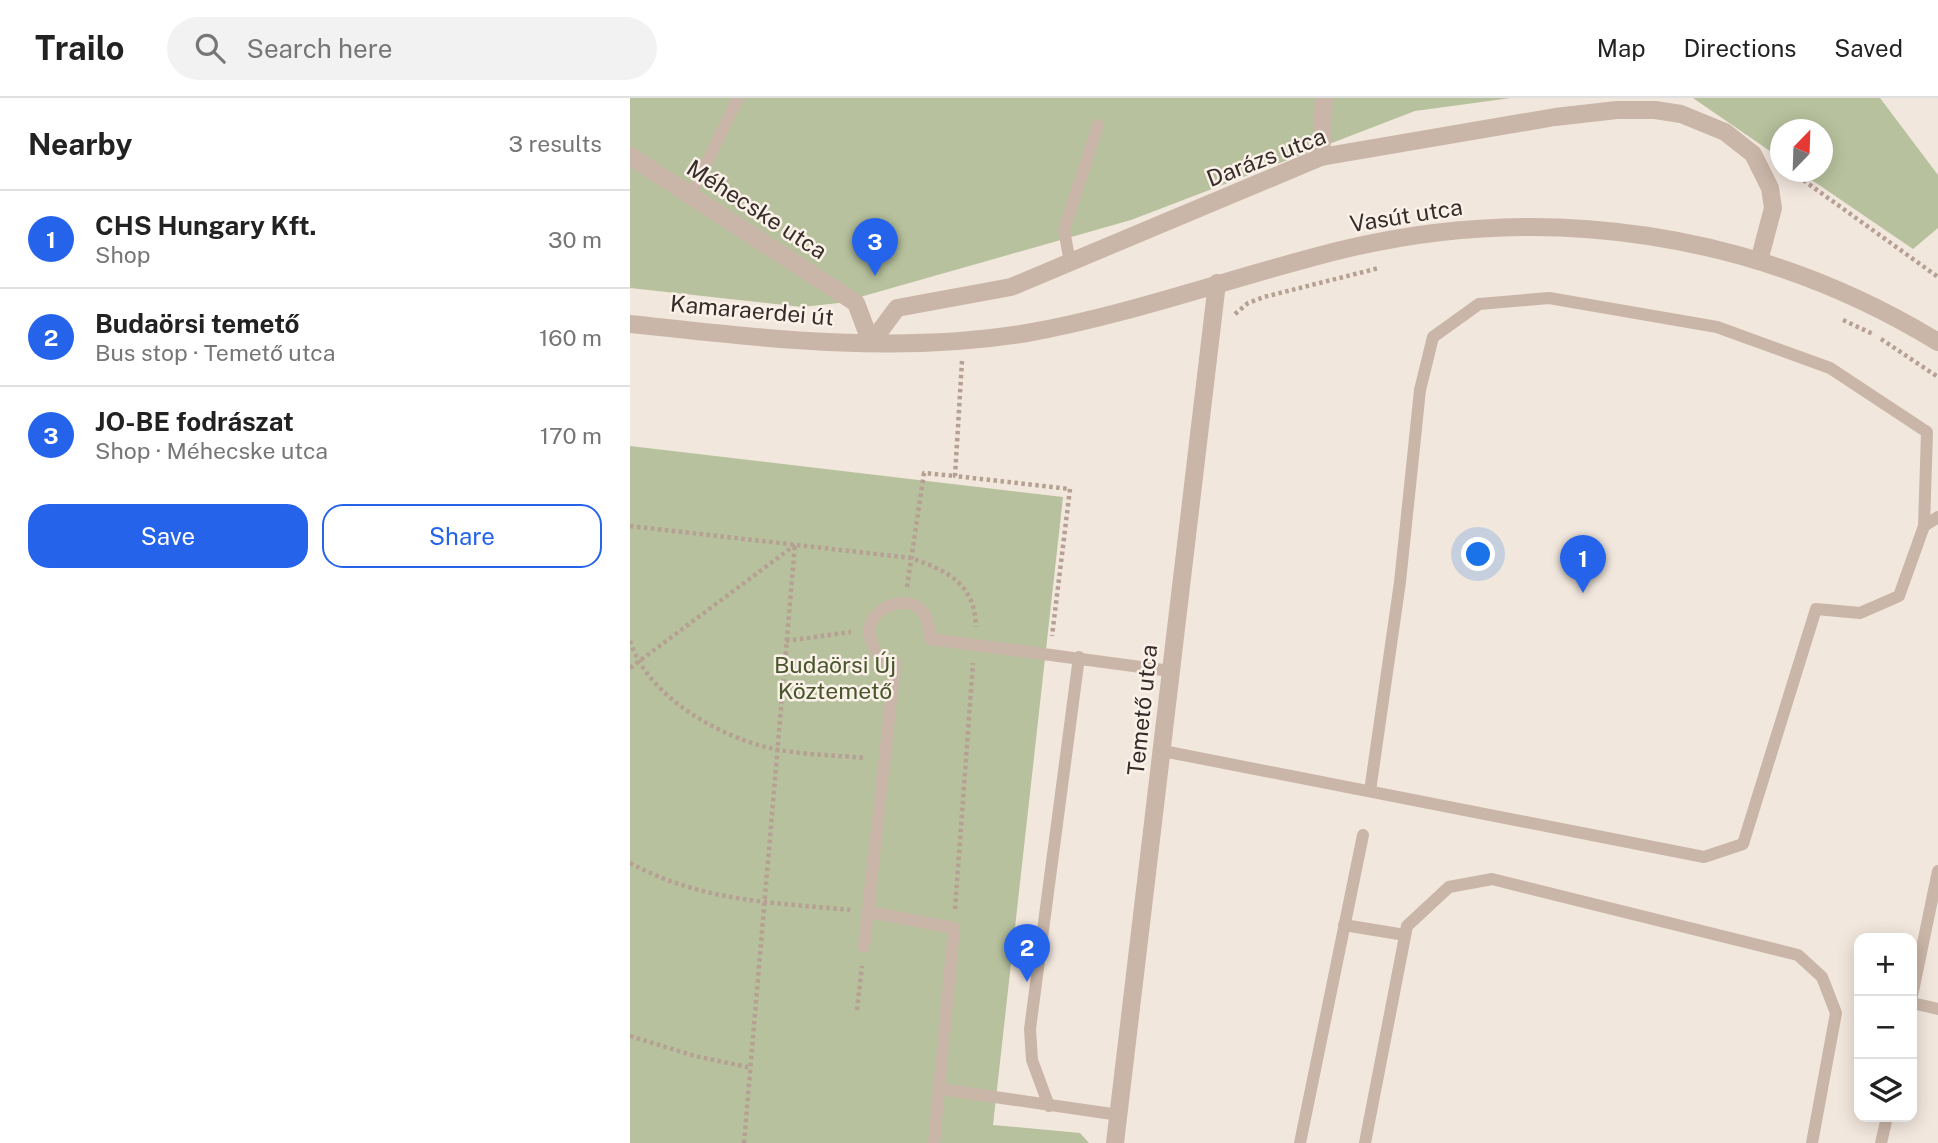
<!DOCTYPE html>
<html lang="en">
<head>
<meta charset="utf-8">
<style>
  body { margin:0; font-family:"Public Sans",sans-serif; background:#f2f2f2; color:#222 }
  .controls { position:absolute; right:21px; bottom:21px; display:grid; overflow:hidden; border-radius:14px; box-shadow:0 4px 18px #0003 }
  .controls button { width:63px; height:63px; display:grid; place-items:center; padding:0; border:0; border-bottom:2px solid #e0e0e0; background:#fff; color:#222; font:35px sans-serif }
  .compass { position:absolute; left:1140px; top:21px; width:63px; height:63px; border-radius:50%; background:#fff; box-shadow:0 4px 18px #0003; rotate:23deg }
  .you { position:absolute; left:849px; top:457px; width:24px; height:24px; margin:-18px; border:5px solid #fff; border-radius:50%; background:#1a73e8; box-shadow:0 0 0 10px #1a73e833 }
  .badge { display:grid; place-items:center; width:46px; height:46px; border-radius:50%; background:#2563eb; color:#fff; font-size:23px; font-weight:700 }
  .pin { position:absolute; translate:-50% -58px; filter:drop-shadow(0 2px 4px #0008) }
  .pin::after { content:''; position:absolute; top:37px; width:24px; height:21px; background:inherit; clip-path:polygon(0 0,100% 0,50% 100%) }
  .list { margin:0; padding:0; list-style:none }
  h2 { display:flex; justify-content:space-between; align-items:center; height:91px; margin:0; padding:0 28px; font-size:30px }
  h2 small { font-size:23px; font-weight:400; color:#767676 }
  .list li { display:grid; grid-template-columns:46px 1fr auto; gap:21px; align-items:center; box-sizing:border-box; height:98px; padding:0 28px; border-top:2px solid #e0e0e0 }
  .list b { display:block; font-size:26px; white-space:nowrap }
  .list p { margin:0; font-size:23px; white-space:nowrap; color:#767676 }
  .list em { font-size:23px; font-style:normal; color:#767676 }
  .actions { display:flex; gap:14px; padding:21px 28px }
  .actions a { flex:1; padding:16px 0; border:2px solid #2563eb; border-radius:21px; text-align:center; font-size:24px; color:#2563eb }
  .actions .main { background:#2563eb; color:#fff }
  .icon { flex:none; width:38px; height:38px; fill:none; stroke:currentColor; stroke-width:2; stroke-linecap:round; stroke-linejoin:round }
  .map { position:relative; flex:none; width:1308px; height:1045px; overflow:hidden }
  header { display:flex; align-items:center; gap:42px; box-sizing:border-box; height:98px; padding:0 35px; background:#fff; border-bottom:2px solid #e0e0e0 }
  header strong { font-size:33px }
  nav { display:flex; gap:38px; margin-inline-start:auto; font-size:24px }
  .search { width:490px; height:63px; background:#f2f2f2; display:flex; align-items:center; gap:18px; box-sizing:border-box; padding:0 24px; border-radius:38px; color:#767676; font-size:26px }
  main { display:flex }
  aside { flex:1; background:#fff }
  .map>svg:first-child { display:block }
  .green { fill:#b7c19d }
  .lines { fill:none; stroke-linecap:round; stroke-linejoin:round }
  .path { stroke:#b6a093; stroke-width:4.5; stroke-dasharray:3.5 3.5; stroke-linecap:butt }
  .service { stroke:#cab6a8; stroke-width:12 }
  .minor { stroke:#cab6a8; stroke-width:18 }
  .tertiary { stroke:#cab6a8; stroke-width:18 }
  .labels { text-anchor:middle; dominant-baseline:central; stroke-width:5; stroke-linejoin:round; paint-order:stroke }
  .street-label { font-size:23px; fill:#372c29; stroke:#faf1e9 }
  .park-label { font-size:23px; fill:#49562c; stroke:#faf1e9 }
</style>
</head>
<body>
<header>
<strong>Trailo</strong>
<div class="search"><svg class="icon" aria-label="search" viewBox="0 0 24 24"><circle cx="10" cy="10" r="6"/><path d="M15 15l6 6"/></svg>Search here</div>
<nav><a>Map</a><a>Directions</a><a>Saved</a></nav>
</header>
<main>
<aside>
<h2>Nearby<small>3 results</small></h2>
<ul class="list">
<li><span class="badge">1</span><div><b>CHS Hungary Kft.</b><p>Shop</p></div><em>30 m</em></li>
<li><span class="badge">2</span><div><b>Budaörsi temető</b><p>Bus stop · Temető utca</p></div><em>160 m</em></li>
<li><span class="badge">3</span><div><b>JO-BE fodrászat</b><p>Shop · Méhecske utca</p></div><em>170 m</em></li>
</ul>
<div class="actions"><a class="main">Save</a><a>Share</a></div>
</aside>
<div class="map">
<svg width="1308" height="1045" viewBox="0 0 1308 1045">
  <rect width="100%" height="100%" fill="#f2e7dd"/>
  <g class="green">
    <polygon points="0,0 881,0 785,13 501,122 209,205 172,209 0,190"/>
    <polygon points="1063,0 1250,0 1308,77 1308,130 1283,151 1170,74 1192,74 1192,32 1150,32 1150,60"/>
    <polygon points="0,348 433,399 363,1027 450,1035 459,1045 0,1045"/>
  </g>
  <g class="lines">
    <g class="path">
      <polyline points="1162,74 1308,179"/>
      <polyline points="605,216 618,205 634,199 749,170"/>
      <polyline points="1213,222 1243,236"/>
      <polyline points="1251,241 1308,279"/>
      <polyline points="332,263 325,378 440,391 422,538"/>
      <path d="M0 428 281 460C318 473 345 486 346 529"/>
      <polyline points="277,489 294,375 325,378"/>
      <path d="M0 543C18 599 89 639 144 651 173 657 206 657 235 660"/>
      <polyline points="156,543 221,534"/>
      <polyline points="0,570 165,447"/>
      <path d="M0 765C73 804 140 804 220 812"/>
      <polyline points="325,811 343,565"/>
      <polyline points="227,912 232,868"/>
      <polyline points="0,938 65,958 122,970"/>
      <polyline points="114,1045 165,446"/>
    </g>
    <g class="service">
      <polyline points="61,97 108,0"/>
      <polyline points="440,164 434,132 468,27"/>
      <polyline points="1294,428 1308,419"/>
      <polyline points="533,653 1074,759 1113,746 1186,511 1230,515 1269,498 1294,428 1297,334 1200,270 1087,229 919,200 849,206 803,239 790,292 770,484 740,693"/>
      <polyline points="239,814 324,830 304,1045"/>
      <polyline points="714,827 775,837"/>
      <path d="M234 849 265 566C252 562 247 557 242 545 227 512 282 489 296 519 299 525 299 534 300 541L541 573"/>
      <polyline points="1282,898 1308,773"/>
      <polyline points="1282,905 1308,911"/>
      <polyline points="310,991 489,1017"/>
      <polyline points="419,1008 402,962 400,931 449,559"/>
      <polyline points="670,1045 733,737"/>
      <polyline points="735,1045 777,828 819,789 862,781 1168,857 1192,879 1206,915 1182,1045"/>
      <polyline points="1251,1045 1257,1019"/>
    </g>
    <g class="minor">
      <polyline points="0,58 226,205 241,245"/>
      <polyline points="691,59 694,0"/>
      <polyline points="241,245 267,210 381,189 691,59 925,19 987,12 1025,12 1051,16 1095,34 1123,56 1140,90 1143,110 1129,163"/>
      <polyline points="485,1045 587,185"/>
    </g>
    <path class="tertiary" d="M0 226C131 240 266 257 397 235 503 216 606 178 711 152 915 102 1128 134 1308 244"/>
  </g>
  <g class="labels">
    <g class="street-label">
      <text transform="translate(636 59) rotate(-21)">Darázs utca</text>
      <text transform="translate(127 111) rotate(33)">Méhecske utca</text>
      <text transform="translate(776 117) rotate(-9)">Vasút utca</text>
      <text transform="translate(122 212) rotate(5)">Kamaraerdei út</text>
      <text transform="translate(512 612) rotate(-84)">Temető utca</text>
    </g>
    <g class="park-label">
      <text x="205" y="566">Budaörsi Új<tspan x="205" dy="26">Köztemető</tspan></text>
    </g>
  </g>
</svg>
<div class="controls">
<button>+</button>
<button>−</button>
<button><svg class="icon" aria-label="layers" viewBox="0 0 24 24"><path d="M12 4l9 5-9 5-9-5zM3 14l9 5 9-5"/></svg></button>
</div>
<svg class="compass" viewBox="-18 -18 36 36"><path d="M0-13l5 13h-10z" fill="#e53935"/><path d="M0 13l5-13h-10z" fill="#767676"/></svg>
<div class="you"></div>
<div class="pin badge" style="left:953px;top:495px">1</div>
<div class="pin badge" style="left:397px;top:884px">2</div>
<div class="pin badge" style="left:245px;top:178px">3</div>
</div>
</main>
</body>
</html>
